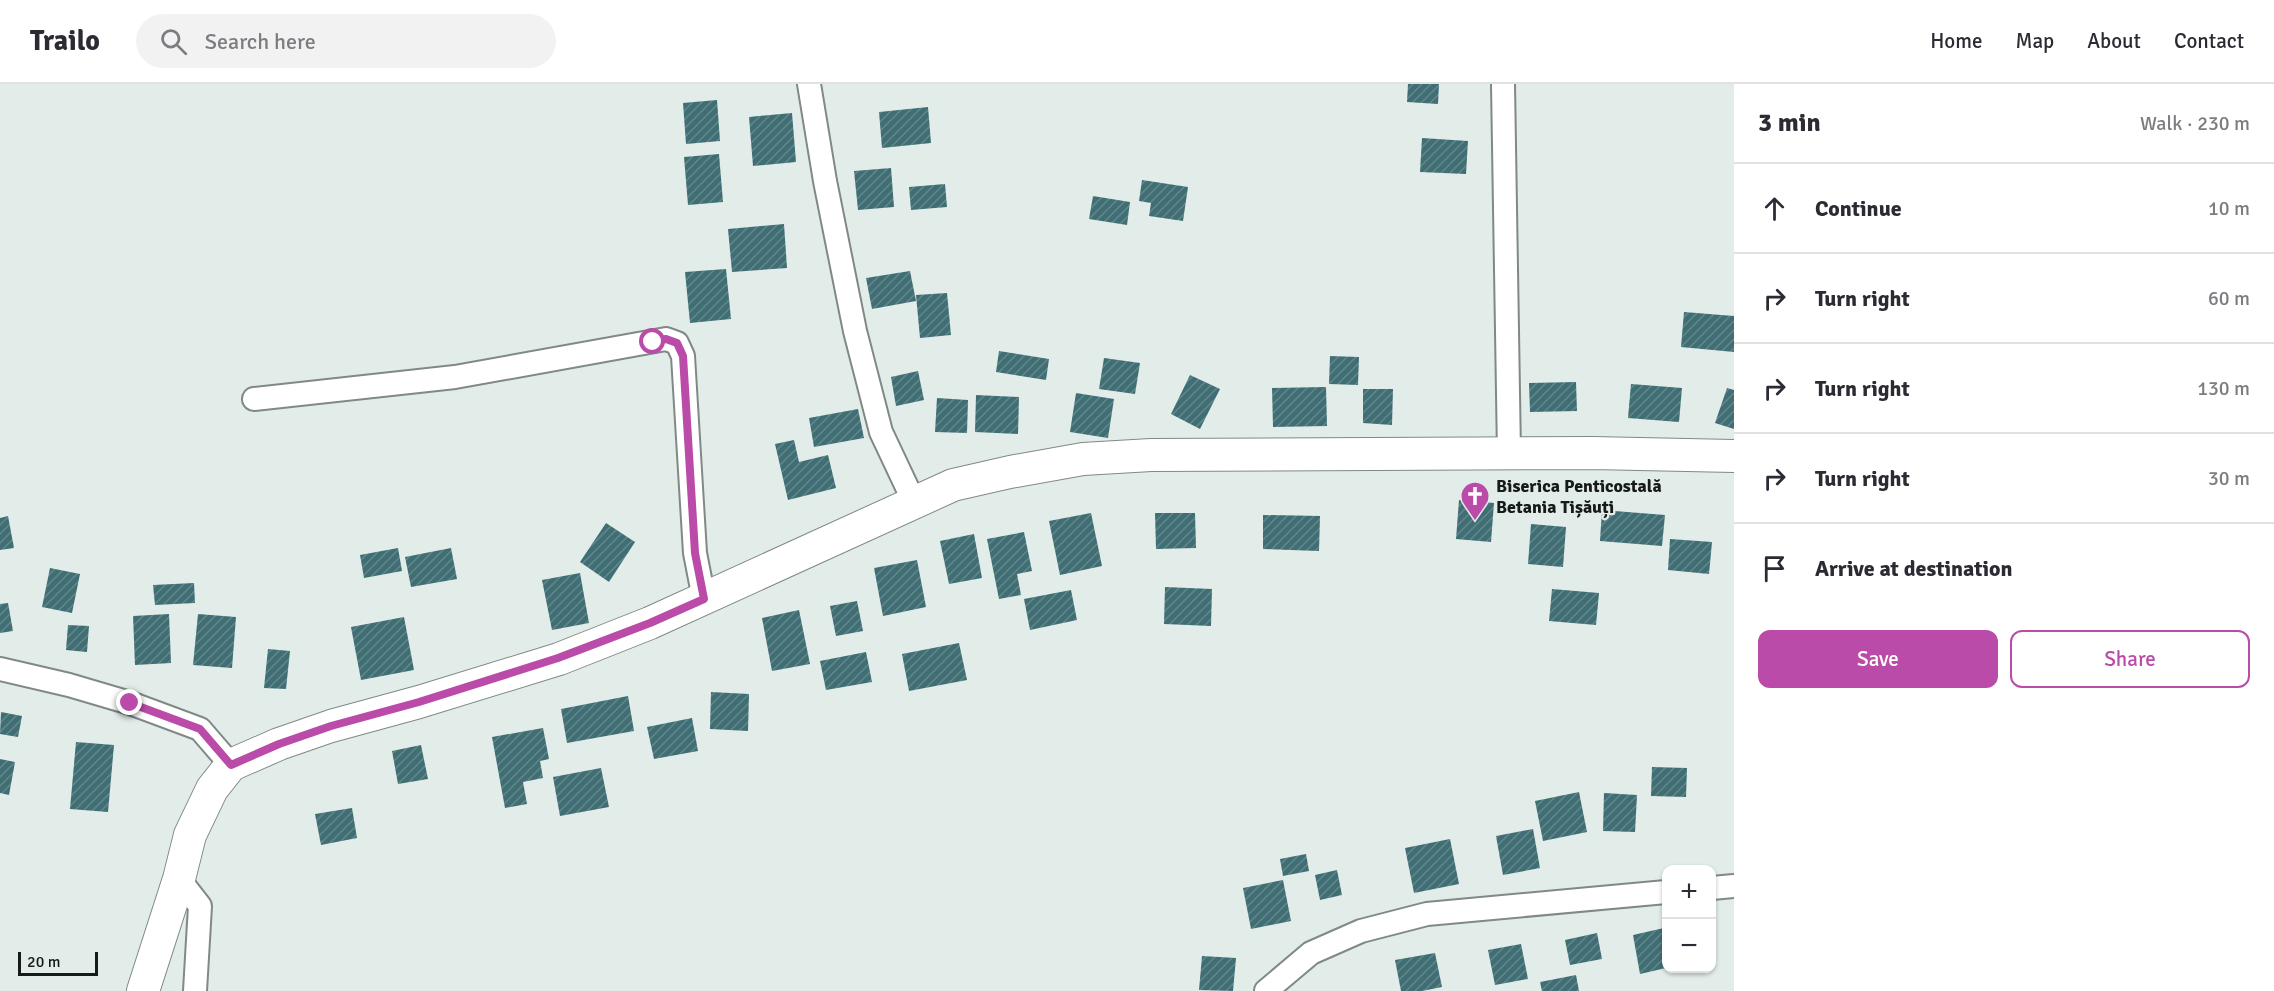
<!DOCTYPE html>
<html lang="en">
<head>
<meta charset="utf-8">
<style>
  body { margin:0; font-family:Signika,sans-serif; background:#f2f2f3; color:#2b2b33 }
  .controls { position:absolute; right:18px; bottom:18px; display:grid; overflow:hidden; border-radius:12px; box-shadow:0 2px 4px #0004 }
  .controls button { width:54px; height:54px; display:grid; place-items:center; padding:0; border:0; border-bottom:2px solid #e1e1e2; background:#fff; color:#2b2b33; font:30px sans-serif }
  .scale { position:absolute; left:18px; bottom:15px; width:80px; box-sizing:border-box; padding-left:6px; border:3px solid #161a19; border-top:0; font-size:16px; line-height:21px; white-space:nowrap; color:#161a19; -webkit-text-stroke:4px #e2ece9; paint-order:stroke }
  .stop { position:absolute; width:18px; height:18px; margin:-14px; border:4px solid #bb4ba8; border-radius:50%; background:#fff }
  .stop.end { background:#bb4ba8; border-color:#fff; box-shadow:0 2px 6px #0008 }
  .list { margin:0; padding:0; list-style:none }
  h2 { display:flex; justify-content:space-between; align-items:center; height:78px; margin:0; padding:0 24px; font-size:26px }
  h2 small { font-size:20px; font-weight:400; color:#7c7c81 }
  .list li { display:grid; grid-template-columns:39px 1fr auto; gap:18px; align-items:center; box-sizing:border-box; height:90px; padding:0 24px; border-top:2px solid #e1e1e2 }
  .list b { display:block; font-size:22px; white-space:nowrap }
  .list em { font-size:20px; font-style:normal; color:#7c7c81 }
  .actions { display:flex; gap:12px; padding:18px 24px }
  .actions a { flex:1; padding:14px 0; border:2px solid #bb4ba8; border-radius:12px; text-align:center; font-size:21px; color:#bb4ba8 }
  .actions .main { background:#bb4ba8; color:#fff }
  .icon { flex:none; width:33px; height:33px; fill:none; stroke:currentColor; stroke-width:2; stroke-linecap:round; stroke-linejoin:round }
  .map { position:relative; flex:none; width:1734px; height:907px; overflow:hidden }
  header { display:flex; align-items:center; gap:36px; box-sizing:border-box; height:84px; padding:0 30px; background:#fff; border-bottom:2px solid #e1e1e2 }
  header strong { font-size:28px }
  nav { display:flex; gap:33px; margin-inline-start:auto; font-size:21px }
  .search { width:420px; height:54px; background:#f2f2f3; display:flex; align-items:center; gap:15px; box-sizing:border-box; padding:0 21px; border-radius:33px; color:#7c7c81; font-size:22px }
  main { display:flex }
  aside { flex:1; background:#fff }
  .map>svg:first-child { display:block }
  .building { fill:url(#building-hatch) }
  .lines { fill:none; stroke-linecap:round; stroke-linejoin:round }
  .street-casing { stroke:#808986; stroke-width:26 }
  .secondary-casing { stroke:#808986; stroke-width:34 }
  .street { stroke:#fff; stroke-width:22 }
  .secondary { stroke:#fff; stroke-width:32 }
  .route { stroke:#bb4ba8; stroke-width:8 }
  .labels { text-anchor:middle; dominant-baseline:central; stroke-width:4.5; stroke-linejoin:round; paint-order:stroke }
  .poi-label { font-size:18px; font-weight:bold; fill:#161a19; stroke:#e2ece9; text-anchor:start }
</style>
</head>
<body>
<header>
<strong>Trailo</strong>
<div class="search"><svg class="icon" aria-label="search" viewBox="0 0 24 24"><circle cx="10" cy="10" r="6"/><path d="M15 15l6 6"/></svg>Search here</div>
<nav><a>Home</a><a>Map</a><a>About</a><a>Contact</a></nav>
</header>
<main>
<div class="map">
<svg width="1734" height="907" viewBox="0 0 1734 907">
  <defs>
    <pattern id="building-hatch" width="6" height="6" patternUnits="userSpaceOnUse" patternTransform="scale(1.5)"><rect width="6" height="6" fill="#3f6f75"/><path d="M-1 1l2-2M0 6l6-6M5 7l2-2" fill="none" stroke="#64868a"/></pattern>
  </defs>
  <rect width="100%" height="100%" fill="#e2ece9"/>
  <g class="building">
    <polygon points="1408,0 1439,0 1438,20 1407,18"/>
    <polygon points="717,16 720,57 686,60 683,19"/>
    <polygon points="928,23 931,59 882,64 879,28"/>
    <polygon points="792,29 796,78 753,82 749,33"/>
    <polygon points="1422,54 1468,57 1466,90 1420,88"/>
    <polygon points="719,70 723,118 688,121 684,73"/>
    <polygon points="891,84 894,123 858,126 854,87"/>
    <polygon points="1142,96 1188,103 1183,137 1149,132 1151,119 1139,117"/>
    <polygon points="945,100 947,123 911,126 909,103"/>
    <polygon points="1093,112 1130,118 1127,141 1089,135"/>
    <polygon points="784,140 787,184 732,188 728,145"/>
    <polygon points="726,185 731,235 690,239 685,188"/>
    <polygon points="910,187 916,217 872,225 866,194"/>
    <polygon points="947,209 951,251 920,254 916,211"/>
    <polygon points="1684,228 1734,232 1734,268 1681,263"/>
    <polygon points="999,267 1049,275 1046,296 996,288"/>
    <polygon points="1330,272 1359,273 1358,301 1329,300"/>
    <polygon points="1104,274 1140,279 1135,310 1099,305"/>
    <polygon points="918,287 924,316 896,322 891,293"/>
    <polygon points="1190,291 1220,305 1200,345 1171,330"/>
    <polygon points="1576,298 1577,327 1530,328 1529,299"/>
    <polygon points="1631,300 1682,304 1679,338 1628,334"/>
    <polygon points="1326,303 1327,342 1273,343 1272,304"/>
    <polygon points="1727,304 1734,306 1734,345 1715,339"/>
    <polygon points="1363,305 1393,305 1392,341 1363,339"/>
    <polygon points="1076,309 1114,315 1108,354 1070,348"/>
    <polygon points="976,311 1019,313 1018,350 975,348"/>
    <polygon points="937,314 968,316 967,349 935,348"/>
    <polygon points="858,325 864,354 814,363 809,334"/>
    <polygon points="794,356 799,378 828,371 836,404 788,416 775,360"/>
    <polygon points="1459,416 1494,419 1491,458 1456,455"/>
    <polygon points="1602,426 1665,431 1662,462 1600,457"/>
    <polygon points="1091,429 1102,482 1060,491 1049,437"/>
    <polygon points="1155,429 1195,429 1196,464 1156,465"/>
    <polygon points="1263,431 1320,432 1319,467 1263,465"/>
    <polygon points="8,432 14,464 0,466 0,434"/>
    <polygon points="606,439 635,458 609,498 580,478"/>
    <polygon points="1531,440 1566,443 1563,483 1528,480"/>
    <polygon points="1024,448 1032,487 1017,490 1021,511 999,515 987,455"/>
    <polygon points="974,450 982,494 949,500 940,457"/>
    <polygon points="1670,455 1712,458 1709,490 1668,486"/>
    <polygon points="398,464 402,487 364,494 360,471"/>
    <polygon points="451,464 457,495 411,503 405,473"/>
    <polygon points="917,476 926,523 883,532 874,484"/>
    <polygon points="50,484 80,490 72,529 42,523"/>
    <polygon points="580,489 589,539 552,546 542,496"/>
    <polygon points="194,499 195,519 155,521 153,501"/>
    <polygon points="1165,503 1212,505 1211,542 1164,540"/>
    <polygon points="1552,505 1599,509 1596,541 1549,537"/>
    <polygon points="1071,506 1077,536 1030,546 1024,515"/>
    <polygon points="857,517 863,547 836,552 830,522"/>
    <polygon points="8,519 13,547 0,549 0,520"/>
    <polygon points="799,526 810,580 772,587 762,534"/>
    <polygon points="169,530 171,579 135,581 133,532"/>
    <polygon points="198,530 236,533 232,584 193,581"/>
    <polygon points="404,533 414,586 361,596 351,543"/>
    <polygon points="68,541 89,542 87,568 66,566"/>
    <polygon points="959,559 967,596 909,607 902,570"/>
    <polygon points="268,565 290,567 286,605 264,604"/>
    <polygon points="866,568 872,598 826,606 820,577"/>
    <polygon points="711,608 749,610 748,647 710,645"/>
    <polygon points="628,612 634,647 567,659 561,625"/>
    <polygon points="1,628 22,632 18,653 0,650"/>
    <polygon points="692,634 698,667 654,675 647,643"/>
    <polygon points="543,644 549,675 540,677 543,694 523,698 527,720 505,724 492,653"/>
    <polygon points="76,658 114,661 108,728 70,725"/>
    <polygon points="421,661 428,695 398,700 392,667"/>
    <polygon points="0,675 15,678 9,711 0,709"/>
    <polygon points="1652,683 1687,684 1686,713 1651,712"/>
    <polygon points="601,684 609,723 560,732 553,693"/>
    <polygon points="1579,708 1587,748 1543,757 1535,717"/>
    <polygon points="1604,709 1637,711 1635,748 1603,747"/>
    <polygon points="352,724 357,754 321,761 315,730"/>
    <polygon points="1533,745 1540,784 1503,791 1496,752"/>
    <polygon points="1450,755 1459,800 1414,809 1405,764"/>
    <polygon points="1306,770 1309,787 1283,792 1280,775"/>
    <polygon points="1337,786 1342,811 1320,816 1315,791"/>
    <polygon points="1283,796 1291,837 1251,845 1243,804"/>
    <polygon points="1664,844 1666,884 1640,890 1633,851"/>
    <polygon points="1597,849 1602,875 1570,881 1565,856"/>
    <polygon points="1521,860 1528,895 1495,901 1488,866"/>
    <polygon points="1435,869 1442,903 1422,907 1401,907 1395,876"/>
    <polygon points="1202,872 1236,874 1233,907 1199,906"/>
    <polygon points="1576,891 1579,907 1542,907 1540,898"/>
  </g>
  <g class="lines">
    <g class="street-casing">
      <g id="street">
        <polyline points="809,0 825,97 855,247 881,348 914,418"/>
        <polyline points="1503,0 1509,370"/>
        <polyline points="254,315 455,293 666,255 677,259 683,272 695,469 704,515"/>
        <polyline points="0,585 69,601 130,619 200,645 231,681"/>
        <polyline points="179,795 200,822 195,907"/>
        <polyline points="1712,804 1734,802"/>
        <polyline points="1266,907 1311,869 1361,847 1427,830 1666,808"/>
      </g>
    </g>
    <g class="secondary-casing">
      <polyline id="secondary" points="143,907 179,795 190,751 212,705 231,681 279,660 331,642 419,618 559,575 650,539 953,401 1010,388 1083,375 1151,371 1592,369 1734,372"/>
    </g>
    <use href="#street" class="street"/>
    <use href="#secondary" class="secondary"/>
  </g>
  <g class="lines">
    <polyline class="route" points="130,619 200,645 231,681 279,660 331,642 419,618 558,574 650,539 704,515 695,469 683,272 677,259 666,255 653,258"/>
  </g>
  <defs>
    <g id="church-pin" transform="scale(1.5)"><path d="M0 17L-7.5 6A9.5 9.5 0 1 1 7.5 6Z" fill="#bb4ba8" stroke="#e2ece9"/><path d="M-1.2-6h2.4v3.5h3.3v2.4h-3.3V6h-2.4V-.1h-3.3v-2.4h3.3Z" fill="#fff"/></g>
  </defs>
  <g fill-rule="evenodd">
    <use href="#church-pin" x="1475" y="412"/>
  </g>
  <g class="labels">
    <g class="poi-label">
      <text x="1496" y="402">Biserica Penticostală<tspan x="1496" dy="21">Betania Tișăuți</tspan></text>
    </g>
  </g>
</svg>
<div class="controls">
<button>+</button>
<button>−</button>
</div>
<div class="scale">20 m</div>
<div class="stop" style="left:653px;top:258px"></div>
<div class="stop end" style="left:130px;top:619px"></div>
</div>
<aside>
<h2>3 min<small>Walk · 230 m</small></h2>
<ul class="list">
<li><svg class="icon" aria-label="ahead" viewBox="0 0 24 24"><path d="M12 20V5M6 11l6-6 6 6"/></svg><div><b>Continue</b></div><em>10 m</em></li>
<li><svg class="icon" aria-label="right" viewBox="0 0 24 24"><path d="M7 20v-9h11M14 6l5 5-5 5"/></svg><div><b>Turn right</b></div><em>60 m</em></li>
<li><svg class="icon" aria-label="right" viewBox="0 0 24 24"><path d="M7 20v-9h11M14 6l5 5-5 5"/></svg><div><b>Turn right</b></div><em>130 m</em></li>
<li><svg class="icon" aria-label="right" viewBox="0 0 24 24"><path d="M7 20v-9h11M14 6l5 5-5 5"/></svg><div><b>Turn right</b></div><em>30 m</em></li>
<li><svg class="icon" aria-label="arrive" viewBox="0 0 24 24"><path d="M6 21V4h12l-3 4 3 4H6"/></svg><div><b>Arrive at destination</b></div></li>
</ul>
<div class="actions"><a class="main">Save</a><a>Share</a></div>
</aside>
</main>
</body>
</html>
